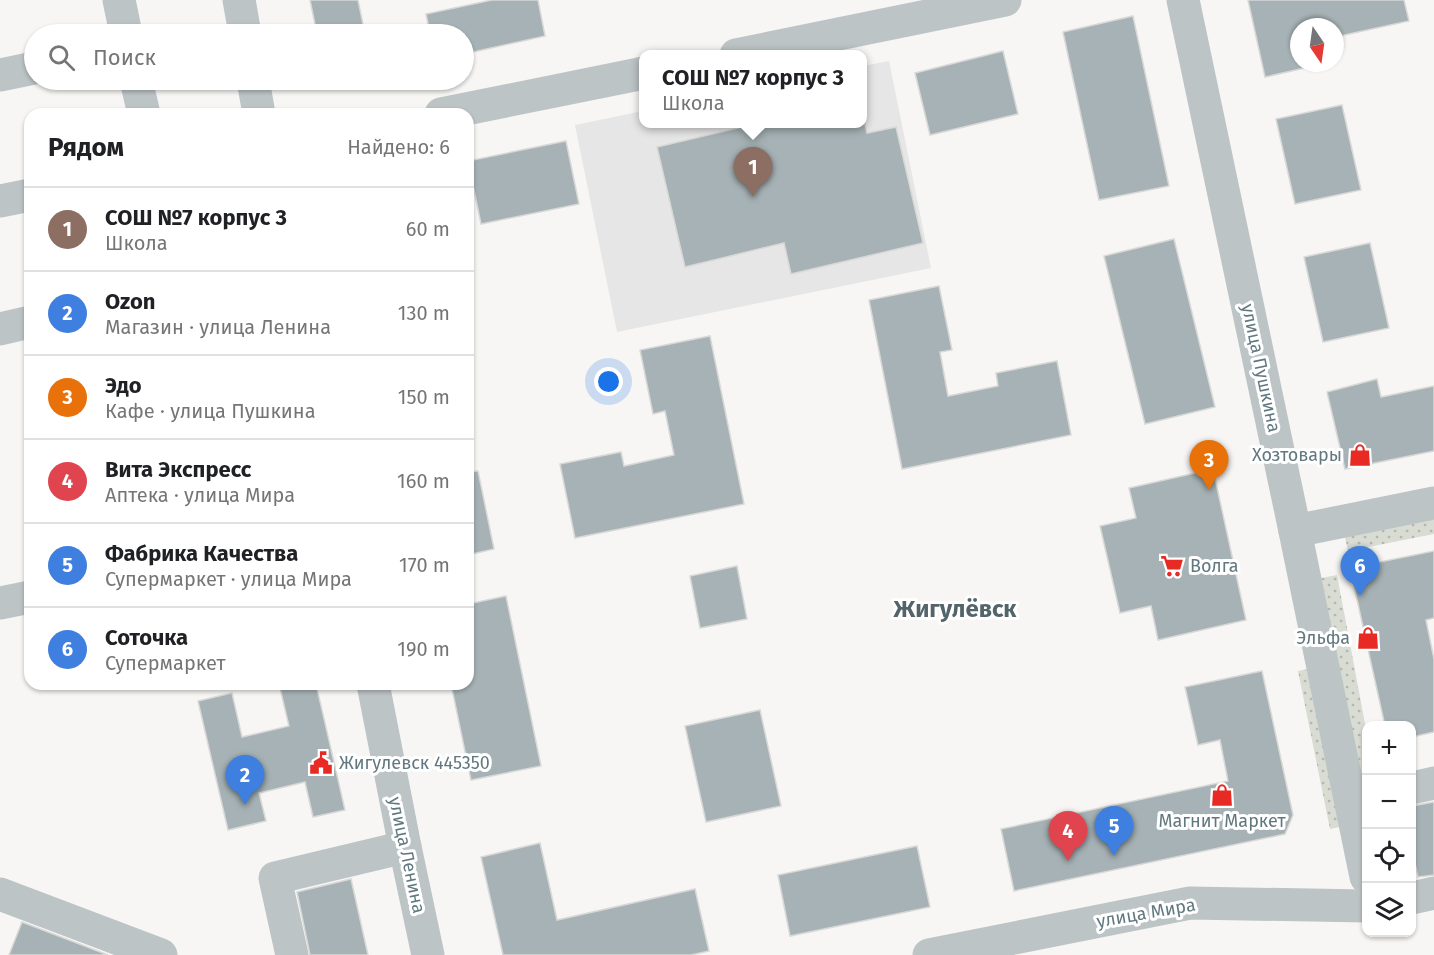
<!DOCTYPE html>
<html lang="ru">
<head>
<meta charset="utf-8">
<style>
  body { margin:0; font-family:"Fira Sans",sans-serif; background:#f6f6f6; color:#202124 }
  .controls { position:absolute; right:18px; bottom:18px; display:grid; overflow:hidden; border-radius:12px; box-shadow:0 2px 4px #0004 }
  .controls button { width:54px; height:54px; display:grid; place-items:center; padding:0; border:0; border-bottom:2px solid #e0e0e0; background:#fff; color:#202124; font:30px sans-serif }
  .compass { position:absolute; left:1290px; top:18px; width:54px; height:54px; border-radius:50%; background:#fff; box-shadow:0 2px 4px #0004; rotate:167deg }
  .you { position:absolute; left:609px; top:382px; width:21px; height:21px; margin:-15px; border:4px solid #fff; border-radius:50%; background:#1a73e8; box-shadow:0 0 0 9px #1a73e833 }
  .badge { display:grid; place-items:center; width:39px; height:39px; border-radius:50%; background:#e72a23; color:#fff; font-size:20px; font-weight:700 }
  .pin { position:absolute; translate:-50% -50px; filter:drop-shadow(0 2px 3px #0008) }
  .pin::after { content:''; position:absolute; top:32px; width:21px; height:18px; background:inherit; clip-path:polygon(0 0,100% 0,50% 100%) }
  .popup { position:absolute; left:639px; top:50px; width:228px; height:78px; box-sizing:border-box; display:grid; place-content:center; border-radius:12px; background:#fff; filter:drop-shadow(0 2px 4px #0005); font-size:20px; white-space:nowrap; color:#757577 }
  .popup b { font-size:22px; color:#202124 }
  .popup::after { content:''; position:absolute; left:50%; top:100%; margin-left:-12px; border:12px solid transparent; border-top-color:#fff }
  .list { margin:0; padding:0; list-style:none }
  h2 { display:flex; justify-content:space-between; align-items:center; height:78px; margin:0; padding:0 24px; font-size:26px }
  h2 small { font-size:20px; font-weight:400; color:#757577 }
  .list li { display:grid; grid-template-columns:39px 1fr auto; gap:18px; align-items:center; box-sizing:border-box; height:84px; padding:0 24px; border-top:2px solid #e0e0e0 }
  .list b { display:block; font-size:22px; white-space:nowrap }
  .list p { margin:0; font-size:20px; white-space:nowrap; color:#757577 }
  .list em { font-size:20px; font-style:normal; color:#757577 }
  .icon { flex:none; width:33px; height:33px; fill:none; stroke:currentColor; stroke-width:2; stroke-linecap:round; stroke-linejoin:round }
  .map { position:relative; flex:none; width:1434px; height:955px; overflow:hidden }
  .search { position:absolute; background:#fff; box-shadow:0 2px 4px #0004; left:24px; top:24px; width:450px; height:66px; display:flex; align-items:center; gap:15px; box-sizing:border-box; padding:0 21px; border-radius:33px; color:#757577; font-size:22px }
  .panel { position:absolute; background:#fff; box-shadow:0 2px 4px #0004; left:24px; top:108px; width:450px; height:582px; border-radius:18px }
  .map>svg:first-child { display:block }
  .built { fill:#e5e6e5 }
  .grass { fill:url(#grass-dots) }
  .building { fill:#a6b2b5; stroke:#d8d8d6; stroke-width:1.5 }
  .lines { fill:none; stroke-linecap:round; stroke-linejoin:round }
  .minor { stroke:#bdc4c6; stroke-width:33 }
  .labels { text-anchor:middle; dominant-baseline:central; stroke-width:6; stroke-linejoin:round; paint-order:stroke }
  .street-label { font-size:18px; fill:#61787f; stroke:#fff }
  .poi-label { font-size:18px; fill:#61787f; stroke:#fff; text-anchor:end }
  .district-label { font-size:24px; font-weight:bold; fill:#53656a; stroke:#fff }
</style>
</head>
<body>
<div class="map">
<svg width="1434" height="955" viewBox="0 0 1434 955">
  <defs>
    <pattern id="grass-dots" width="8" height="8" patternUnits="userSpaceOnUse" patternTransform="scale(1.5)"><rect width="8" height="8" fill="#d8dcd3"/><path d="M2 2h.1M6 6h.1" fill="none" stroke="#b3b7b0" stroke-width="1.8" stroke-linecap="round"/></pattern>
  </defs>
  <rect width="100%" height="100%" fill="#f7f6f4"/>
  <polygon class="built" points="889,61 931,268 617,332 575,125 643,111 644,124 862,124 863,66"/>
  <g class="grass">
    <polygon points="1434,515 1434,534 1348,551 1344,533"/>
    <polygon points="1337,575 1366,729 1366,786 1357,788 1316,579"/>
    <polygon points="1318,667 1350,825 1330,829 1298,671"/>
  </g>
  <g class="building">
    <polygon points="310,0 358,0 365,34 317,34"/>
    <polygon points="492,0 538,0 545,36 464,54 464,34 430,34 426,14"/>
    <polygon points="1248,0 1404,0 1409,21 1335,37 1335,27 1299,27 1299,63 1317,63 1318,65 1265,77"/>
    <polygon points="1133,16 1169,186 1099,200 1063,32"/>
    <polygon points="1003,51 1018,114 930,135 915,73"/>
    <polygon points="1342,105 1361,190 1295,204 1276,119"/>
    <polygon points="759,123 865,123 867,133 896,127 923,243 791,274 784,243 685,267 657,147"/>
    <polygon points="566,141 579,204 481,224 468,161"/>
    <polygon points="1174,239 1215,407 1145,424 1104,256"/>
    <polygon points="1370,243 1389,328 1323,342 1304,257"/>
    <polygon points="939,286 952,350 940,352 948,396 998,386 996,373 1057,361 1071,435 902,469 869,300"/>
    <polygon points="710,336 744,504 575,538 560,464 621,452 624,466 674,455 665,411 653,414 640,350"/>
    <polygon points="1377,379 1381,397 1434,386 1434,451 1345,469 1327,392"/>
    <polygon points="1213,469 1246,620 1158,640 1151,606 1120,613 1100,526 1136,518 1129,488"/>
    <polygon points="478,471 494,549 468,555 468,472"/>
    <polygon points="1434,551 1434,618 1426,620 1434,659 1434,732 1412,737 1412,726 1385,726 1350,568"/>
    <polygon points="737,566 747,619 700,628 690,576"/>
    <polygon points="506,596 541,766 471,780 451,684 468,684 468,604"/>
    <polygon points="1262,671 1293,815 1285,834 1014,891 1001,829 1228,781 1220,740 1198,745 1185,687"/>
    <polygon points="279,684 316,684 345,810 313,817 305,782 259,793 266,821 228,830 198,701 232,693 242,737 289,726"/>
    <polygon points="760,710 781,806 706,822 685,726"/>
    <polygon points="1434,802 1434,875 1418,877 1412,849 1412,806"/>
    <polygon points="540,843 557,920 695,889 709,951 691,955 503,955 481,857"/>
    <polygon points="917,846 930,907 790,936 778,875"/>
    <polygon points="351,879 368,955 310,955 297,892"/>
    <polygon points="22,922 108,955 9,955"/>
  </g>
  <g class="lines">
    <g class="minor">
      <polyline points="119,0 126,34"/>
      <polyline points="239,0 245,34"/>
      <polyline points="1183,0 1295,531 1366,877"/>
      <polyline points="736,55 1005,0"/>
      <polyline points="0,75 34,68"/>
      <polyline points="136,80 144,114"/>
      <polyline points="253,80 259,114"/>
      <polyline points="441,114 644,73"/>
      <polyline points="0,201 30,195"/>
      <polyline points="0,329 30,322"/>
      <polyline points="1295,531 1434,503"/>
      <polyline points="0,603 30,597"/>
      <polyline points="373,684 405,847 428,955"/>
      <polyline points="1412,788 1434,783"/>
      <polyline points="0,894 161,955"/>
      <polyline points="1412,898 1434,893"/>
      <polyline points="292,955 275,878 405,847"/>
      <polyline points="929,955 1190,903 1366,906"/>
    </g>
  </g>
  <defs>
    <g id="shop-bare" transform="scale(1.8)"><path d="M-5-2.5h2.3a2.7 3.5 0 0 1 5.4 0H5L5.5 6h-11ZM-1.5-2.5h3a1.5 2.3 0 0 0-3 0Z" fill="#e72a23" stroke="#fff" stroke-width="2.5" paint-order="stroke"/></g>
    <g id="supermarket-bare" transform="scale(1.8)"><path d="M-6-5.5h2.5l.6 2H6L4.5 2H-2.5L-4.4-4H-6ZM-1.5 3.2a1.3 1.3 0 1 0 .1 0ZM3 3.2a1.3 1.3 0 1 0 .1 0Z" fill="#e72a23" stroke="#fff" stroke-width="2.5" paint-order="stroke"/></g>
    <g id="civic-bare" transform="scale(1.8)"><path d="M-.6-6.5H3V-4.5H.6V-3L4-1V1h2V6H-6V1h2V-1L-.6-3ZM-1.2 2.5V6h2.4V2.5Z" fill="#e72a23" stroke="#fff" stroke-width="2.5" paint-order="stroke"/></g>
  </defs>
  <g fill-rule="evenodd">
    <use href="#shop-bare" x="1360" y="455"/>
    <use href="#supermarket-bare" x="1172" y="566"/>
    <use href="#shop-bare" x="1368" y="638"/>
    <use href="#civic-bare" x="321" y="763"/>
    <use href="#shop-bare" x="1222" y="795"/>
  </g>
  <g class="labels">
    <g class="street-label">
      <text transform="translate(1261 368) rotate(78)">улица Пушкина</text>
      <text transform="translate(407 855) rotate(78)">улица Ленина</text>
      <text transform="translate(1146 913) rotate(-10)">улица Мира</text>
    </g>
    <g class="poi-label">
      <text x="1342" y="455">Хозтовары</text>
      <text x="1190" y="566" text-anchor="start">Волга</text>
      <text x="1350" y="638">Эльфа</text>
      <text x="339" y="763" text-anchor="start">Жигулевск 445350</text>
      <text x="1222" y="821" text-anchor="middle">Магнит Маркет</text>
    </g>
    <g class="district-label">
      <text x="955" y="609">Жигулёвск</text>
    </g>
  </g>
</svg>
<div class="controls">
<button>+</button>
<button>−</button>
<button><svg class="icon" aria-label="locate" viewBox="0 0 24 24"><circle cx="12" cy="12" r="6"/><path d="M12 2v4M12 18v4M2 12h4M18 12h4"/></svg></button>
<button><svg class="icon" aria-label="layers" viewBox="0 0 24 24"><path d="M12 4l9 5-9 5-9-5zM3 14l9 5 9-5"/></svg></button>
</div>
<svg class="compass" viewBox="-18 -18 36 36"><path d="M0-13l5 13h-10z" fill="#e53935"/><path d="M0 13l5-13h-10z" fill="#757577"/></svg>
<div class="you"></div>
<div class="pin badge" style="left:753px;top:197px;background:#8d6e63">1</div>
<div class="popup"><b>СОШ №7 корпус 3</b>Школа</div>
<div class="pin badge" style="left:245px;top:805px;background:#3f7fe0">2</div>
<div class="pin badge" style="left:1209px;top:490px;background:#e8710a">3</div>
<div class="pin badge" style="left:1068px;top:861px;background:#e0444e">4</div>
<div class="pin badge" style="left:1114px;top:856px;background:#3f7fe0">5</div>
<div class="pin badge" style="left:1360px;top:596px;background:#3f7fe0">6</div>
<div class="search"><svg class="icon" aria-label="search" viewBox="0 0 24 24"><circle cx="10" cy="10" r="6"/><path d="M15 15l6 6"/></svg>Поиск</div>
<section class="panel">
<h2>Рядом<small>Найдено: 6</small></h2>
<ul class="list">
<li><span class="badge" style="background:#8d6e63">1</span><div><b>СОШ №7 корпус 3</b><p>Школа</p></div><em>60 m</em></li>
<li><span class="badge" style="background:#3f7fe0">2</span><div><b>Ozon</b><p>Магазин · улица Ленина</p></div><em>130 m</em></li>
<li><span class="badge" style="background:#e8710a">3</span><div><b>Эдо</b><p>Кафе · улица Пушкина</p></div><em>150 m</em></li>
<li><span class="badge" style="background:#e0444e">4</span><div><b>Вита Экспресс</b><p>Аптека · улица Мира</p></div><em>160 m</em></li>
<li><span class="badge" style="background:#3f7fe0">5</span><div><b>Фабрика Качества</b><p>Супермаркет · улица Мира</p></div><em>170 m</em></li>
<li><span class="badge" style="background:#3f7fe0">6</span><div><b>Соточка</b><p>Супермаркет</p></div><em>190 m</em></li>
</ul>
</section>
</div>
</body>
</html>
